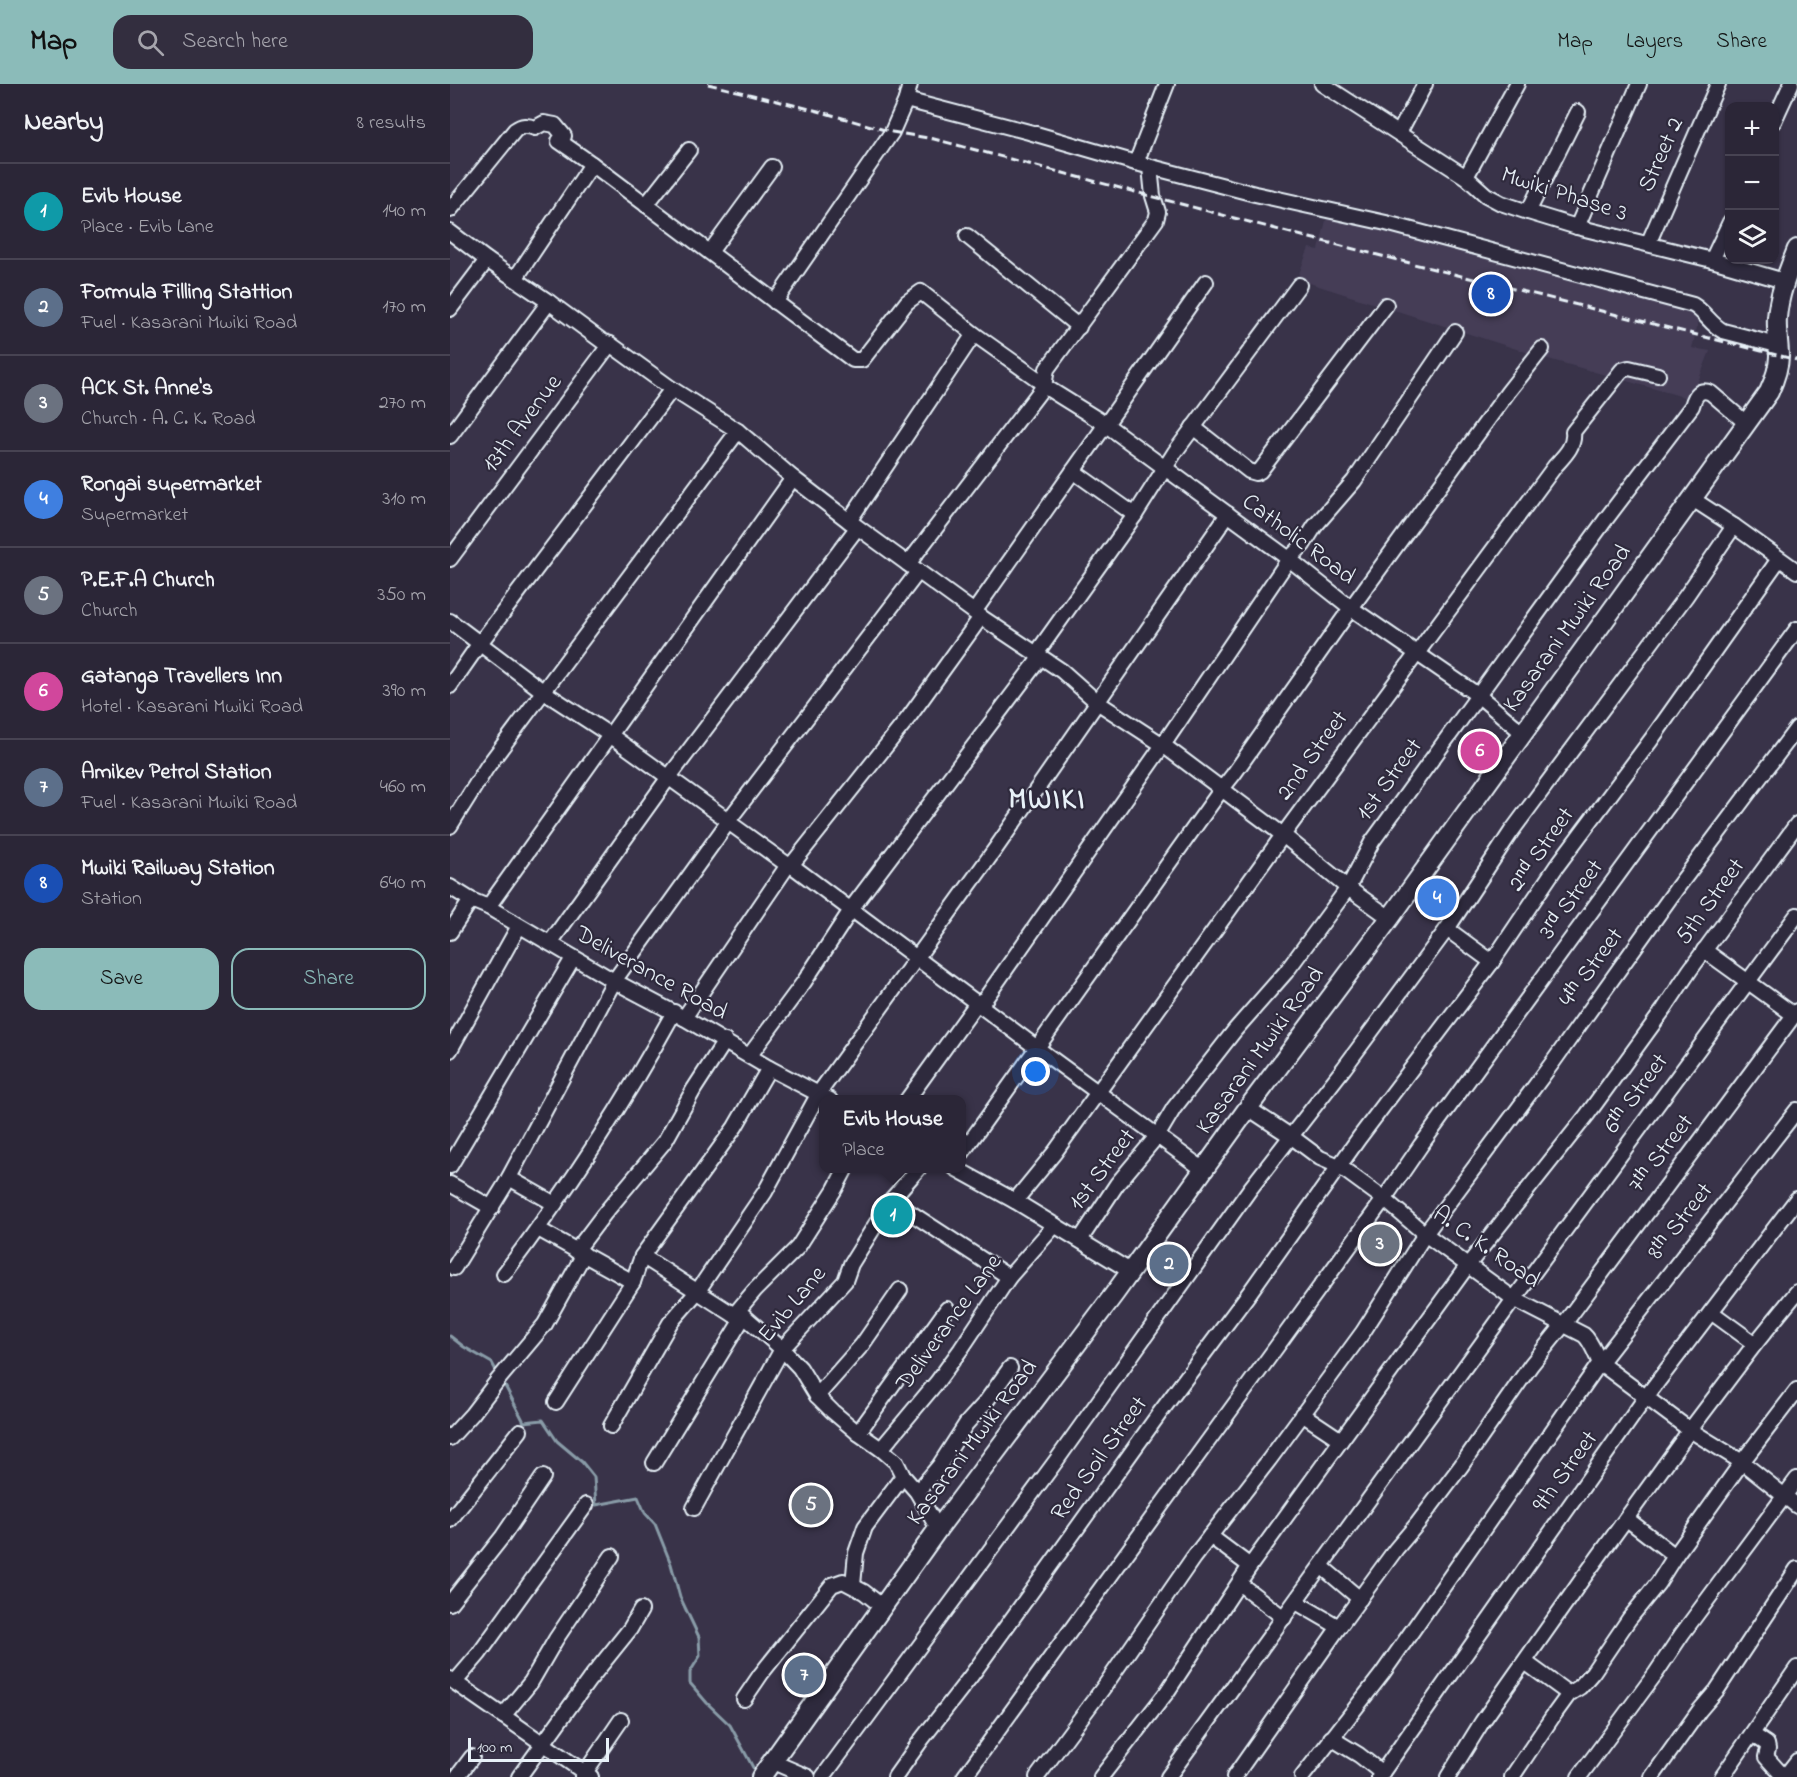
<!DOCTYPE html>
<html lang="en">
<head>
<meta charset="utf-8">
<style>
  body { margin:0; font-family:"Indie Flower",sans-serif; background:#332e3f; color:#f1f3f6 }
  .controls { position:absolute; right:18px; top:18px; display:grid; overflow:hidden; border-radius:12px; box-shadow:0 2px 4px #0004 }
  .controls button { width:54px; height:54px; display:grid; place-items:center; padding:0; border:0; border-bottom:2px solid #474352; background:#2b2637; color:#f1f3f6; font:30px sans-serif }
  .scale { position:absolute; left:18px; bottom:15px; width:141px; box-sizing:border-box; padding-left:6px; border:3px solid #e8f1f8; border-top:0; font-size:16px; line-height:21px; white-space:nowrap; color:#e8f1f8; -webkit-text-stroke:4px #2f2a3d; paint-order:stroke }
  .you { position:absolute; left:586px; top:988px; width:21px; height:21px; margin:-15px; border:4px solid #fff; border-radius:50%; background:#1a73e8; box-shadow:0 0 0 9px #1a73e833 }
  .badge { display:grid; place-items:center; width:39px; height:39px; border-radius:50%; background:#8bbbb9; color:#fff; font-size:20px; font-weight:700 }
  .pin { position:absolute; translate:-50% -50%; border:3px solid #fff; box-shadow:0 2px 6px #0006 }
  .popup { position:absolute; left:369px; top:1011px; width:147px; height:78px; box-sizing:border-box; display:grid; place-content:center; border-radius:12px; background:#2b2637; filter:drop-shadow(0 2px 4px #0005); font-size:20px; white-space:nowrap; color:#a6a5ad }
  .popup b { font-size:22px; color:#f1f3f6 }
  .popup::after { content:''; position:absolute; left:50%; top:100%; margin-left:-12px; border:12px solid transparent; border-top-color:#2b2637 }
  .list { margin:0; padding:0; list-style:none }
  h2 { display:flex; justify-content:space-between; align-items:center; height:78px; margin:0; padding:0 24px; font-size:26px }
  h2 small { font-size:20px; font-weight:400; color:#a6a5ad }
  .list li { display:grid; grid-template-columns:39px 1fr auto; gap:18px; align-items:center; box-sizing:border-box; height:96px; padding:0 24px; border-top:2px solid #474352 }
  .list b { display:block; font-size:22px; white-space:nowrap }
  .list p { margin:0; font-size:20px; white-space:nowrap; color:#a6a5ad }
  .list em { font-size:20px; font-style:normal; color:#a6a5ad }
  .actions { display:flex; gap:12px; padding:18px 24px }
  .actions a { flex:1; padding:14px 0; border:2px solid #8bbbb9; border-radius:18px; text-align:center; font-size:21px; color:#8bbbb9 }
  .actions .main { background:#8bbbb9; color:#111 }
  .icon { flex:none; width:33px; height:33px; fill:none; stroke:currentColor; stroke-width:2; stroke-linecap:round; stroke-linejoin:round }
  .map { position:relative; flex:none; width:1347px; height:1693px; overflow:hidden }
  header { display:flex; align-items:center; gap:36px; box-sizing:border-box; height:84px; padding:0 30px; background:#8bbbb9; color:#111 }
  header strong { font-size:28px }
  nav { display:flex; gap:33px; margin-inline-start:auto; font-size:21px }
  .search { width:420px; height:54px; background:#332e3f; display:flex; align-items:center; gap:15px; box-sizing:border-box; padding:0 21px; border-radius:18px; color:#a6a5ad; font-size:22px }
  main { display:flex }
  aside { flex:1; background:#2b2637 }
  .map>svg:first-child { display:block }
  .built { fill:#453e57 }
  .lines { fill:none; stroke-linecap:round; stroke-linejoin:round }
  .stream { stroke:#899ca8; stroke-width:3 }
  .minor-casing { stroke:#e8f1f8; stroke-width:18 }
  .major-casing { stroke:#e8f1f8; stroke-width:22 }
  .minor { stroke:#2f2a3d; stroke-width:14 }
  .major { stroke:#2f2a3d; stroke-width:18 }
  .rail { stroke:#e8f1f8; stroke-width:3; stroke-dasharray:9 4.5; stroke-linecap:butt }
  .labels { text-anchor:middle; dominant-baseline:central; stroke-width:4.5; stroke-linejoin:round; paint-order:stroke }
  .street-label { font-size:24px; fill:#e8f1f8; stroke:#2f2a3d }
  .district-label { font-size:30px; font-weight:bold; letter-spacing:1.5px; fill:#e8f1f8; stroke:#2f2a3d }
</style>
</head>
<body>
<header>
<strong>Map</strong>
<div class="search"><svg class="icon" aria-label="search" viewBox="0 0 24 24"><circle cx="10" cy="10" r="6"/><path d="M15 15l6 6"/></svg>Search here</div>
<nav><a>Map</a><a>Layers</a><a>Share</a></nav>
</header>
<main>
<aside>
<h2>Nearby<small>8 results</small></h2>
<ul class="list">
<li><span class="badge" style="background:#0f9aa8">1</span><div><b>Evib House</b><p>Place · Evib Lane</p></div><em>140 m</em></li>
<li><span class="badge" style="background:#5c6f8a">2</span><div><b>Formula Filling Stattion</b><p>Fuel · Kasarani Mwiki Road</p></div><em>170 m</em></li>
<li><span class="badge" style="background:#6b7280">3</span><div><b>ACK St. Anne's</b><p>Church · A. C. K. Road</p></div><em>270 m</em></li>
<li><span class="badge" style="background:#3f7fe0">4</span><div><b>Rongai supermarket</b><p>Supermarket</p></div><em>310 m</em></li>
<li><span class="badge" style="background:#6b7280">5</span><div><b>P.E.F.A Church</b><p>Church</p></div><em>350 m</em></li>
<li><span class="badge" style="background:#d1479c">6</span><div><b>Gatanga Travellers Inn</b><p>Hotel · Kasarani Mwiki Road</p></div><em>390 m</em></li>
<li><span class="badge" style="background:#5c6f8a">7</span><div><b>Amikev Petrol Station</b><p>Fuel · Kasarani Mwiki Road</p></div><em>460 m</em></li>
<li><span class="badge" style="background:#1a4fb4">8</span><div><b>Mwiki Railway Station</b><p>Station</p></div><em>640 m</em></li>
</ul>
<div class="actions"><a class="main">Save</a><a>Share</a></div>
</aside>
<div class="map">
<svg width="1347" height="1693" viewBox="0 0 1347 1693">
  <rect width="100%" height="100%" fill="#393349"/>
  <filter id="ink" filterUnits="userSpaceOnUse"><feTurbulence type="fractalNoise" baseFrequency=".0167" numOctaves="2"/><feDisplacementMap in="SourceGraphic" scale="12" xChannelSelector="R" yChannelSelector="G"/><feConvolveMatrix kernelMatrix="1 2 1 2 8 2 1 2 1" color-interpolation-filters="sRGB"/></filter>
  <g filter="url(#ink)">
    <polygon class="built" points="877,132 1251,227 1242,264 1260,267 1241,315 1095,274 847,195 859,164 869,166"/>
    <g class="lines">
      <g class="stream">
        <polyline points="0,1252 14,1263 42,1279 48,1290"/>
        <polyline points="53,1298 74,1338 93,1336 107,1357 132,1378 144,1393 146,1421 188,1413 195,1429 205,1440 221,1480 230,1513 249,1553 250,1572 240,1588 240,1599 257,1619 280,1641 306,1689"/>
      </g>
      <g class="minor-casing">
        <g id="minor">
          <polyline points="872,0 1016,93 1036,111 1051,119 1078,128 1127,143 1262,176 1334,197"/>
          <path d="M456 16 579 48 686 79 805 110 936 139 1243 221C1255 228 1261 241 1273 247L1327 261"/>
          <polyline points="1324,37 1341,0"/>
          <polyline points="949,49 975,0"/>
          <polyline points="686,79 717,0"/>
          <polyline points="1016,93 1067,0"/>
          <polyline points="196,121 239,66"/>
          <path d="M0 126 65 46C72 41 77 41 85 44L94 39 105 41 114 52 109 57 142 80 403 276H412L457 218 471 208 524 250 586 294 594 302 655 340 839 475 901 524 1029 612 1073 649"/>
          <polyline points="1078,128 1128,28"/>
          <polyline points="1127,143 1189,0"/>
          <polyline points="0,148 37,176 99,218 152,257 160,260 222,305 288,347 343,394 399,437 531,533 612,587 647,618 713,661 833,751 898,804 940,834"/>
          <polyline points="517,152 629,243"/>
          <polyline points="1198,160 1268,0"/>
          <polyline points="260,168 322,83"/>
          <polyline points="1262,176 1280,138"/>
          <polyline points="65,195 142,80"/>
          <polyline points="325,218 442,48 456,16 460,0"/>
          <polyline points="0,225 37,176"/>
          <polyline points="743,343 799,387 806,389 810,387 936,221"/>
          <polyline points="0,352 99,218"/>
          <polyline points="623,387 685,431"/>
          <polyline points="1241,414 1284,442 1347,487"/>
          <polyline points="399,437 524,250"/>
          <polyline points="0,475 160,260"/>
          <polyline points="458,480 594,302 597,285 706,136 708,128 703,112 700,83"/>
          <polyline points="468,488 281,733 279,737 281,740 335,779 339,780 343,779 459,633 531,533"/>
          <polyline points="524,528 756,198"/>
          <polyline points="0,537 94,608 160,651 279,737 164,897 55,1101 4,1184"/>
          <polyline points="586,570 685,431 725,368 849,201"/>
          <polyline points="590,574 401,825 587,964 754,1086"/>
          <polyline points="0,602 30,559 222,305"/>
          <polyline points="0,742 37,683 288,347"/>
          <polyline points="0,803 21,816 38,823 164,897 234,934 319,984 380,1016"/>
          <polyline points="38,823 343,394"/>
          <polyline points="997,845 1042,878"/>
          <polyline points="0,848 21,816"/>
          <polyline points="100,859 219,693 407,444"/>
          <polyline points="1254,866 1344,931"/>
          <polyline points="234,934 338,781 341,781 401,826 354,898 300,971"/>
          <polyline points="0,966 69,842"/>
          <polyline points="457,1016 527,919 535,915 713,661 839,475 853,461 865,442 904,397 1005,248"/>
          <path d="M798 1024 842 1053 870 1074 889 1082 934 1115 975 1150 1064 1215 1134 1251C1141 1257 1145 1269 1150 1279L1240 1346 1292 1378 1347 1422"/>
          <polyline points="512,1069 771,706 783,691 901,524 1058,308 1092,265"/>
          <polyline points="0,1082 123,874"/>
          <polyline points="505,1084 565,1117 680,1187"/>
          <polyline points="59,1094 105,1120"/>
          <polyline points="0,1100 42,1124"/>
          <polyline points="441,1116 559,1193"/>
          <path d="M565 1117 605 1068 833 751 1105 382C1114 372 1125 362 1123 348L1172 286 1179 284 1208 291"/>
          <polyline points="88,1145 183,1198"/>
          <path d="M630 1156 667 1100 708 1051 724 1024 785 946 836 888 898 804 922 758 1156 435 1242 322C1245 311 1249 304 1261 309L1296 339"/>
          <polyline points="126,1167 154,1130 215,1057 244,1005 275,957"/>
          <polyline points="192,1172 284,1231 294,1232 332,1265 350,1284 367,1312 382,1327 408,1349 431,1365 446,1378 453,1392 467,1408 488,1445"/>
          <path d="M54 1190C117 1107 174 1019 224 928"/>
          <polyline points="1261,1228 1305,1260"/>
          <polyline points="284,1231 305,1206 348,1163 385,1105 396,1084"/>
          <polyline points="367,1312 412,1261 450,1206"/>
          <polyline points="106,1318 183,1198 192,1172 285,1043 319,984"/>
          <polyline points="852,1330 891,1356"/>
          <polyline points="161,1342 220,1239 247,1208 315,1108 369,1009 546,764 778,430"/>
          <polyline points="408,1349 497,1225"/>
          <polyline points="0,1354 22,1330 48,1296 95,1240 134,1170"/>
          <polyline points="431,1365 487,1298 511,1265 559,1193 605,1141"/>
          <polyline points="204,1379 294,1232"/>
          <polyline points="467,1408 489,1382 516,1340 535,1319 560,1284"/>
          <polyline points="244,1424 332,1265 395,1197 401,1180 441,1116 469,1084"/>
          <polyline points="1177,1435 1225,1472"/>
          <polyline points="0,1436 70,1347"/>
          <polyline points="760,1452 800,1482"/>
          <polyline points="871,1482 910,1515"/>
          <polyline points="790,1500 834,1534"/>
          <polyline points="403,1501 406,1469 415,1443 453,1392"/>
          <polyline points="0,1519 53,1452 93,1393"/>
          <polyline points="889,1543 946,1465 968,1439 1011,1382 1081,1281 1114,1240 1347,927"/>
          <polyline points="1075,1578 1119,1610"/>
          <polyline points="0,1595 141,1693"/>
          <polyline points="5,1598 29,1570 136,1421"/>
          <polyline points="294,1615 311,1590 382,1501 393,1497 414,1508 433,1523"/>
          <polyline points="53,1632 81,1598 106,1555 162,1472"/>
          <polyline points="1302,1650 1317,1660 1318,1665 1316,1673 1334,1693"/>
          <polyline points="881,1654 909,1671 932,1689"/>
          <polyline points="323,1678 358,1693"/>
          <polyline points="7,1693 22,1673"/>
          <polyline points="69,1693 139,1596 180,1545 191,1526"/>
          <polyline points="132,1693 171,1636"/>
          <polyline points="373,1693 606,1377 800,1105 894,984 997,845 1061,748 1236,512 1284,442"/>
          <polyline points="445,1693 472,1655 521,1592 709,1330 800,1208 909,1054 1042,878 1106,783 1201,656 1329,475"/>
          <polyline points="514,1693 934,1115 971,1061 1347,545"/>
          <polyline points="587,1693 656,1600 743,1474 819,1376 913,1248 975,1150 1103,978 1227,804 1347,644"/>
          <polyline points="651,1693 717,1608 800,1482 1018,1181 1137,1031 1214,925 1240,886 1347,740"/>
          <polyline points="718,1693 1064,1215 1347,831"/>
          <polyline points="784,1693 889,1543 846,1518"/>
          <polyline points="852,1693 932,1590 1147,1283 1347,1026"/>
          <polyline points="929,1693 1196,1313 1347,1115"/>
          <polyline points="998,1693 1032,1638 1131,1497 1240,1346 1305,1260 1347,1208"/>
          <polyline points="1062,1693 1103,1632 1119,1610 1130,1603 1143,1588 1179,1535 1208,1499 1225,1472 1292,1378 1347,1306"/>
          <polyline points="1129,1693 1206,1589 1232,1550 1347,1395"/>
          <polyline points="1202,1693 1249,1627 1267,1606 1347,1485"/>
          <polyline points="1272,1693 1347,1584"/>
          <polyline points="1339,1693 1340,1686 1347,1677"/>
        </g>
      </g>
      <g class="major-casing">
        <path id="major" d="M311 1693 488 1445 665 1209 798 1024 940 834 1319 308C1324 297 1329 284 1329 272 1329 259 1326 246 1327 234 1329 209 1338 188 1347 165"/>
      </g>
      <use href="#minor" class="minor"/>
      <use href="#major" class="major"/>
      <polyline class="rail" points="258,0 368,27 442,48 484,55 860,154 1347,276"/>
    </g>
  </g>
  <g class="labels">
    <g class="street-label">
      <text transform="translate(1212 71) rotate(-66)">Street 2</text>
      <text transform="translate(1114 111) rotate(18)">Mwiki Phase 3</text>
      <text transform="translate(73 340) rotate(-53)">13th Avenue</text>
      <text transform="translate(848 456) rotate(37)">Catholic Road</text>
      <text transform="translate(1118 545) rotate(-54)">Kasarani Mwiki Road</text>
      <text transform="translate(863 672) rotate(-54)">2nd Street</text>
      <text transform="translate(940 696) rotate(-54)">1st Street</text>
      <text transform="translate(1092 766) rotate(-55)">2ⁿᵈ Street</text>
      <text transform="translate(1122 816) rotate(-54)">3ʳᵈ Street</text>
      <text transform="translate(1261 818) rotate(-54)">5th Street</text>
      <text transform="translate(1142 884) rotate(-54)">4ᵗʰ Street</text>
      <text transform="translate(201 890) rotate(29)">Deliverance Road</text>
      <text transform="translate(811 967) rotate(-54)">Kasarani Mwiki Road</text>
      <text transform="translate(1187 1010) rotate(-54)">6ᵗʰ Street</text>
      <text transform="translate(1212 1070) rotate(-53)">7ᵗʰ Street</text>
      <text transform="translate(653 1086) rotate(-53)">1st Street</text>
      <text transform="translate(1231 1138) rotate(-52)">8ᵗʰ Street</text>
      <text transform="translate(1036 1164) rotate(35)">A. C. K. Road</text>
      <text transform="translate(343 1221) rotate(-50)">Evib Lane</text>
      <text transform="translate(500 1239) rotate(-54)">Deliverance Lane</text>
      <text transform="translate(523 1359) rotate(-53)">Kasarani Mwiki Road</text>
      <text transform="translate(650 1375) rotate(-54)">Red Soil Street</text>
      <text transform="translate(1116 1388) rotate(-54)">9th Street</text>
    </g>
    <g class="district-label">
      <text x="597" y="717">MWIKI</text>
    </g>
  </g>
</svg>
<div class="controls">
<button>+</button>
<button>−</button>
<button><svg class="icon" aria-label="layers" viewBox="0 0 24 24"><path d="M12 4l9 5-9 5-9-5zM3 14l9 5 9-5"/></svg></button>
</div>
<div class="scale">100 m</div>
<div class="you"></div>
<div class="pin badge" style="left:443px;top:1131px;background:#0f9aa8">1</div>
<div class="popup"><b>Evib House</b>Place</div>
<div class="pin badge" style="left:719px;top:1180px;background:#5c6f8a">2</div>
<div class="pin badge" style="left:930px;top:1160px;background:#6b7280">3</div>
<div class="pin badge" style="left:987px;top:814px;background:#3f7fe0">4</div>
<div class="pin badge" style="left:361px;top:1421px;background:#6b7280">5</div>
<div class="pin badge" style="left:1030px;top:667px;background:#d1479c">6</div>
<div class="pin badge" style="left:354px;top:1591px;background:#5c6f8a">7</div>
<div class="pin badge" style="left:1041px;top:210px;background:#1a4fb4">8</div>
</div>
</main>
</body>
</html>
